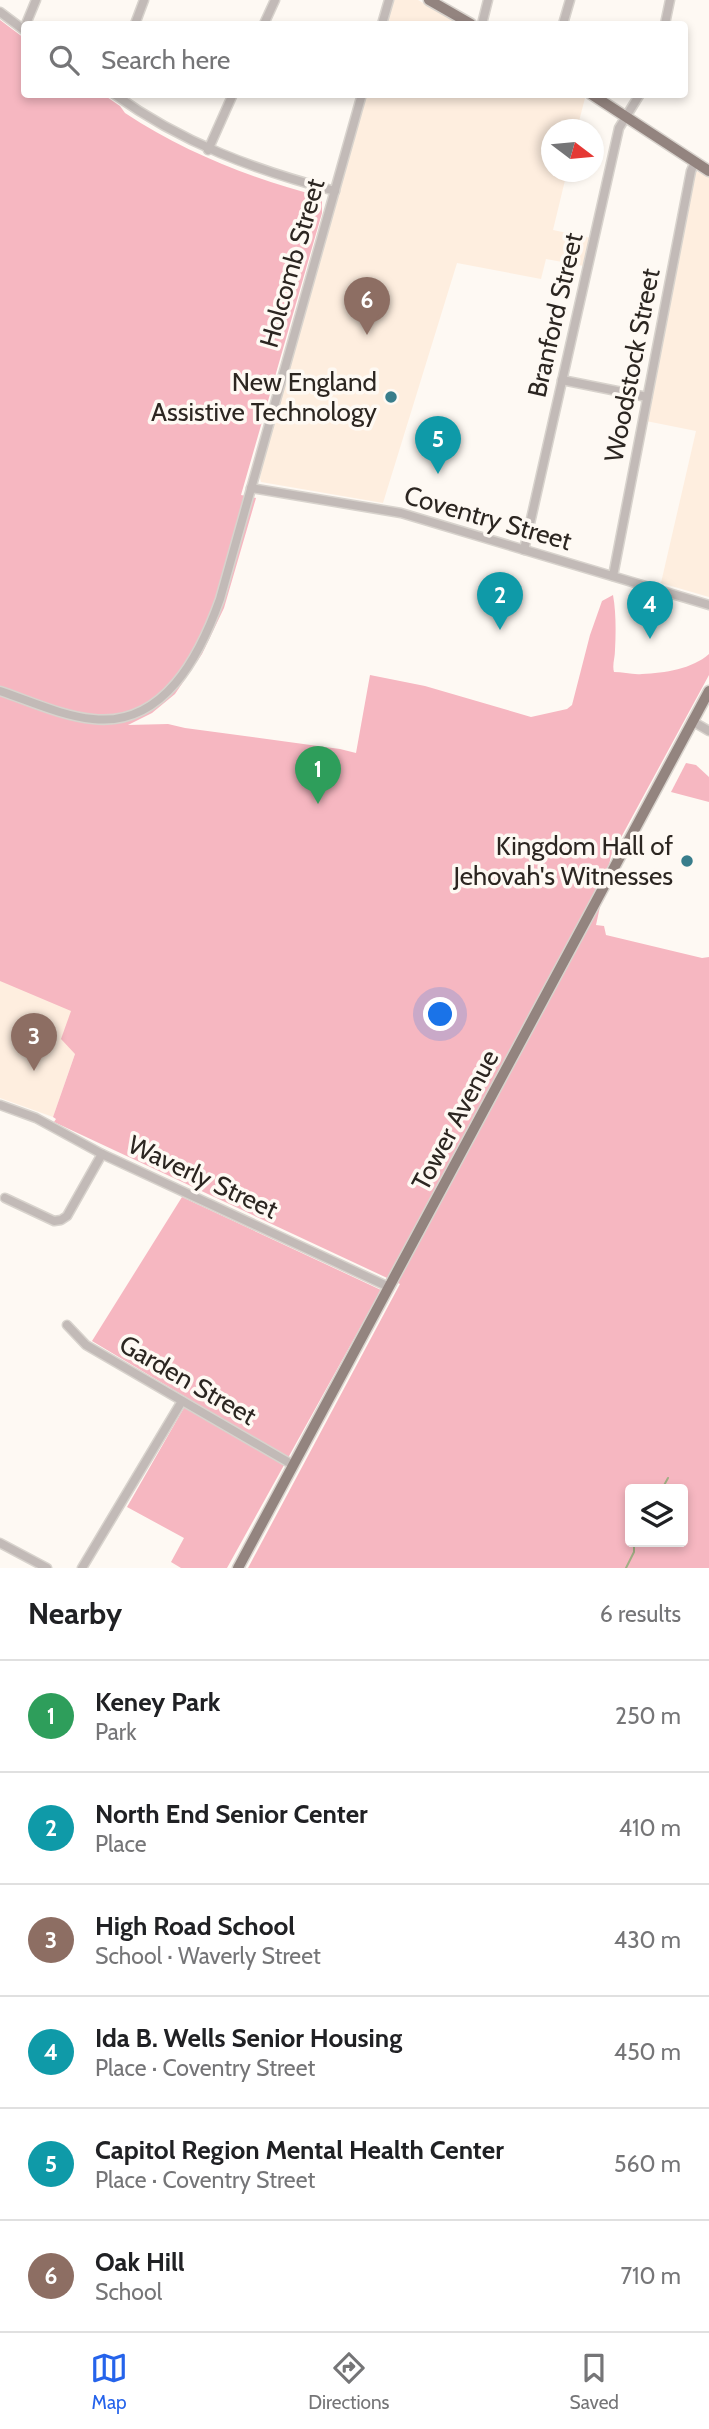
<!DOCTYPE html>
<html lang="en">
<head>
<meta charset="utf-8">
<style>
  body { margin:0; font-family:Cabin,sans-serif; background:#f6f6f6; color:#202124 }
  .controls { position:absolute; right:21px; bottom:21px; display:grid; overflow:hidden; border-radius:7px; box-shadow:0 4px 10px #0003 }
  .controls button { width:63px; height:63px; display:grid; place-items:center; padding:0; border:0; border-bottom:2px solid #e0e0e0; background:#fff; color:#202124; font:35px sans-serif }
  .compass { position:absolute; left:541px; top:119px; width:63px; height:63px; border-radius:50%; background:#fff; box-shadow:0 4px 10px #0003; rotate:106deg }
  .you { position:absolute; left:441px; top:1015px; width:24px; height:24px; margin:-18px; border:5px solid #fff; border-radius:50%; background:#1a73e8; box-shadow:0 0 0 10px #1a73e833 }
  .badge { display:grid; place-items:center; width:46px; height:46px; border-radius:50%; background:#2563eb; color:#fff; font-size:23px; font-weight:700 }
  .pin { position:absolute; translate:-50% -58px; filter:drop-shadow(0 2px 4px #0008) }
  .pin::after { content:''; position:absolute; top:37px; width:24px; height:21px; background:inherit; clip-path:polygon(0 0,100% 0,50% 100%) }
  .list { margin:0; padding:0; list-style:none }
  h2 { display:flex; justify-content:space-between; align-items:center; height:91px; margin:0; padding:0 28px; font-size:30px }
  h2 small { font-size:23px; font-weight:400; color:#757577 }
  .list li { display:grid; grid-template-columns:46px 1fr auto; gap:21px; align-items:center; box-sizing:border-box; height:112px; padding:0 28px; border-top:2px solid #e0e0e0 }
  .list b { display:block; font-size:26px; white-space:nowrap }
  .list p { margin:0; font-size:23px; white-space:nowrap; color:#757577 }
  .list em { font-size:23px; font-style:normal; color:#757577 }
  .icon { flex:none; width:38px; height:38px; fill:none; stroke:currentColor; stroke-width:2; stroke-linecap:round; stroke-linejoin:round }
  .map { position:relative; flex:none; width:709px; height:1568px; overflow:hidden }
  .search { position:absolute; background:#fff; box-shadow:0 4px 10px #0003; left:21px; right:21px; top:21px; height:77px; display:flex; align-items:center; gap:18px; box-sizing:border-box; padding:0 24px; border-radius:7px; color:#757577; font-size:26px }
  .sheet { height:763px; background:#fff }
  nav { display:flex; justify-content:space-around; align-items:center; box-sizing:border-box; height:98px; border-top:2px solid #e0e0e0; background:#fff; font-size:19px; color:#757577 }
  nav a { display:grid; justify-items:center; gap:4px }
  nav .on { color:#2563eb }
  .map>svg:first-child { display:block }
  .built { fill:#feeedf }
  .green { fill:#f6b7c1; fill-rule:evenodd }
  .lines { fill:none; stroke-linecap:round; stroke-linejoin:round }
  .stream { stroke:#a0ae84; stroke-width:2 }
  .minor-casing { stroke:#d8d3cd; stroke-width:11 }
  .major-casing { stroke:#d8d3cd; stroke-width:13 }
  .minor { stroke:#c2bab7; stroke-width:8 }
  .major { stroke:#93847f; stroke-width:10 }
  .poi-dot { fill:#387d8b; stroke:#fef9f3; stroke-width:2.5 }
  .labels { text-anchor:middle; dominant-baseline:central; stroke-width:7; stroke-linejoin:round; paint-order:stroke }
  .street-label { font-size:26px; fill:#2c2621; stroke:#fef9f3 }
  .poi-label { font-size:26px; fill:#2c2621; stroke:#fef9f3; text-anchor:end }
</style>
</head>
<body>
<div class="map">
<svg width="709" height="1568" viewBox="0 0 709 1568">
  <rect width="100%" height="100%" fill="#fef9f3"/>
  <g class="built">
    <polygon points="393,0 418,0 460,24 386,24"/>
    <polygon points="580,94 585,98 577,129 552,130 552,172 567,172 553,230 591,238 584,266 546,259 541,279 457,263 383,503 261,482 260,478 265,452 366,95"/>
    <polygon points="696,171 709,177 709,597 661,583 696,431 646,421"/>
    <polygon points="0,980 72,1007 78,1045 53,1117 0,1098"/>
  </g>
  <g class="green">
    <path d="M0 20 24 38V94L104 95 120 106 125 113C186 153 252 179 322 197V213L241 495 256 498 224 608 202 654 175 694 152 713 128 725 168 724 185 728 340 749 356 753 370 675 425 686 531 717 567 709 572 705 590 635 602 601 613 595C616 611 616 632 615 650 615 658 612 665 614 672 623 672 633 675 642 674 665 673 692 669 709 654V675L611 856 596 925 604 926 606 935 702 958 709 957V1568H248L400 1284 54 1122 56 1119 53 1117 75 1054 61 1039 71 1011 0 981ZM630 1489H683V1542H630Z"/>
    <polygon points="686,763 696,765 709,777 709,802 671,792"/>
    <polygon points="182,1197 381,1290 227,1568 181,1568 171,1562 184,1538 127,1507 189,1399 92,1341"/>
  </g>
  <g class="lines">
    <g class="stream">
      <polyline points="662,1489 668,1478"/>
      <polyline points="626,1568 634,1552 634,1542"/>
    </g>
    <g class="minor-casing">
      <g id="minor">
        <polyline points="0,12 24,30"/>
        <polyline points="26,24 36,0"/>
        <polyline points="135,24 144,0"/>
        <polyline points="264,24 275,0"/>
        <polyline points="382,24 389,0"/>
        <polyline points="482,24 488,0"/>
        <polyline points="563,24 570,0"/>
        <polyline points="665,24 670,0"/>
        <path d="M114 94C182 143 255 170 335 191"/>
        <polyline points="208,150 233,94"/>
        <polyline points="562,380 647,397"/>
        <polyline points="251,488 401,513 709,605"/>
        <polyline points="524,550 619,128 640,94"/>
        <polyline points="613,576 691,171 695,162"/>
        <path d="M0 691C30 701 62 716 93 719 164 727 200 655 220 599L362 94"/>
        <polyline points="692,721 709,731"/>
        <polyline points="0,1105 36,1118 102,1154 389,1287"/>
        <polyline points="5,1198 54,1221 61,1220 67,1216 102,1154"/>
        <polyline points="67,1325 86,1345 293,1465"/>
        <polyline points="0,1543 47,1568"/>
        <polyline points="82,1568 182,1401"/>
      </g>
    </g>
    <g class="major-casing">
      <g id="major">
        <polyline points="429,0 471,24"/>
        <polyline points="591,94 709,171"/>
        <polyline points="238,1568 709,691"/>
      </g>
    </g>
    <use href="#minor" class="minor"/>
    <use href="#major" class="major"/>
  </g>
  <g class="poi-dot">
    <circle cx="391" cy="397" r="7"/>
    <circle cx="687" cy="861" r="7"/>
  </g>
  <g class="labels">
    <g class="street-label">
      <text transform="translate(292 263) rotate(-74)">Holcomb Street</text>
      <text transform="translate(555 315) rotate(-77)">Branford Street</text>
      <text transform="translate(632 365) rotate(-79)">Woodstock Street</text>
      <text transform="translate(488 518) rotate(16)">Coventry Street</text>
      <text transform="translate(455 1120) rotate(-62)">Tower Avenue</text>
      <text transform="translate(203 1177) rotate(25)">Waverly Street</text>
      <text transform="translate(188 1380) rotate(30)">Garden Street</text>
    </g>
    <g class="poi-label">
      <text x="377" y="382">New England<tspan x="377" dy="30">Assistive Technology</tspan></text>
      <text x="673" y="846">Kingdom Hall of<tspan x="673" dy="30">Jehovah's Witnesses</tspan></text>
    </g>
  </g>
</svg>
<div class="controls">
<button><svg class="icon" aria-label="layers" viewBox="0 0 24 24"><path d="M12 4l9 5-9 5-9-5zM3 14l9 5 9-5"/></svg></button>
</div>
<svg class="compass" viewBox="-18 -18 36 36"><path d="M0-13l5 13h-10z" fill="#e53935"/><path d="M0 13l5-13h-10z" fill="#757577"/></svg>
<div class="you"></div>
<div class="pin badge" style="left:318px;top:804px;background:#2e9e5b">1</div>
<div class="pin badge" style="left:500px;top:630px;background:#0f9aa8">2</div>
<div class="pin badge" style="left:34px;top:1071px;background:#8d6e63">3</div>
<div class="pin badge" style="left:650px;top:639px;background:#0f9aa8">4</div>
<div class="pin badge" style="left:438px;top:474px;background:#0f9aa8">5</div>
<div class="pin badge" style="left:367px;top:335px;background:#8d6e63">6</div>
<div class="search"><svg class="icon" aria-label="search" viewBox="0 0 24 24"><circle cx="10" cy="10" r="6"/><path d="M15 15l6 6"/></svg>Search here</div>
</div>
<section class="sheet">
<h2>Nearby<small>6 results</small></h2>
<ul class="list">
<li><span class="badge" style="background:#2e9e5b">1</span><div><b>Keney Park</b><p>Park</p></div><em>250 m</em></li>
<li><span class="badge" style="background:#0f9aa8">2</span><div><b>North End Senior Center</b><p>Place</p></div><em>410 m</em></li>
<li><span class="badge" style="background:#8d6e63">3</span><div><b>High Road School</b><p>School · Waverly Street</p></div><em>430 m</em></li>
<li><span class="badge" style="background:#0f9aa8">4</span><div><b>Ida B. Wells Senior Housing</b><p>Place · Coventry Street</p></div><em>450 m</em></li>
<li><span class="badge" style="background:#0f9aa8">5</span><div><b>Capitol Region Mental Health Center</b><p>Place · Coventry Street</p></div><em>560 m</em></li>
<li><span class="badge" style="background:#8d6e63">6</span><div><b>Oak Hill</b><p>School</p></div><em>710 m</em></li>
</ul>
</section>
<nav>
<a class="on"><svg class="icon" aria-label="map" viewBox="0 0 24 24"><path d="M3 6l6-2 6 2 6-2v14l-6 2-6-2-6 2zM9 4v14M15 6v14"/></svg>Map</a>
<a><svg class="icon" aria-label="directions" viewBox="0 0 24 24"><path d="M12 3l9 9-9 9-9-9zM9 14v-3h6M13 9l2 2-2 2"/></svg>Directions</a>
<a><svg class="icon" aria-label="saved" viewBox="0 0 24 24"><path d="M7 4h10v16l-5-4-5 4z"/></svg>Saved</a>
</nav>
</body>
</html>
